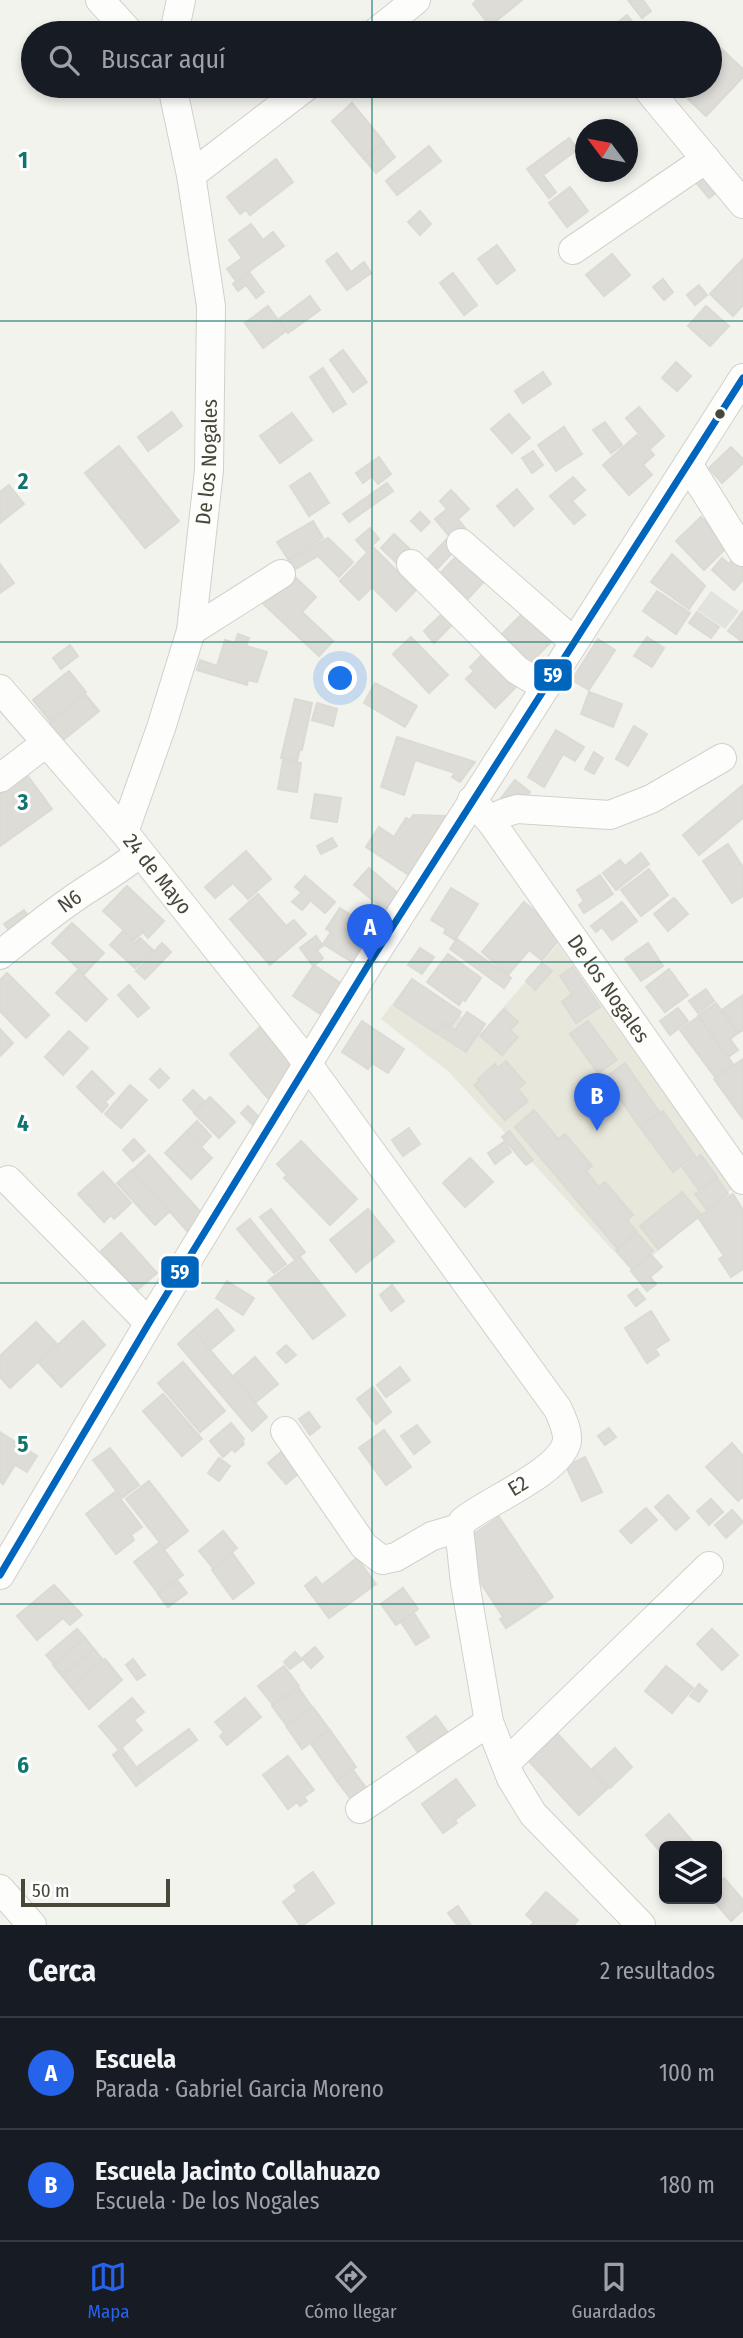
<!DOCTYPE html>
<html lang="es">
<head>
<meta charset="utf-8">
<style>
  body { margin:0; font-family:"Fira Sans Condensed",sans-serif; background:#242831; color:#f1f3f6 }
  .controls { position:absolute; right:21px; bottom:21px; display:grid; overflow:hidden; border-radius:10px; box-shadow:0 4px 10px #0003 }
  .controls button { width:63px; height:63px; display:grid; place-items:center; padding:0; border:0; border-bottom:2px solid #363941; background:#171b24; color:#f1f3f6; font:35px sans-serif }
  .compass { position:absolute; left:575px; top:119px; width:63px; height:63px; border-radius:50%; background:#171b24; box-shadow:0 4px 10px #0003; rotate:302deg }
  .scale { position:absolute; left:21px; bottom:18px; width:149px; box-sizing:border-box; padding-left:7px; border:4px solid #49463a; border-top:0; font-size:19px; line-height:24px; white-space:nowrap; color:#49463a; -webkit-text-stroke:5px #fff; paint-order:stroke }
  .you { position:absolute; left:341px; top:679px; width:24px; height:24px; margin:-18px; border:5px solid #fff; border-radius:50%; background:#1a73e8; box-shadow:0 0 0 10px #1a73e833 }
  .badge { display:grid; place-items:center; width:46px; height:46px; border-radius:50%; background:#2563eb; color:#fff; font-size:23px; font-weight:700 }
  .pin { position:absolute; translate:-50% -58px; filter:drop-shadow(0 2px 4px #0008) }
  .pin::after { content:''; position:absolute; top:37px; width:24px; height:21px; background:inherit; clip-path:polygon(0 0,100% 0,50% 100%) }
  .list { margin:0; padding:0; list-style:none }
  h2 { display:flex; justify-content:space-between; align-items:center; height:91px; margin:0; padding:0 28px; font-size:30px }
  h2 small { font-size:23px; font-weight:400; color:#9ea1a6 }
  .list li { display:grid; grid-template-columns:46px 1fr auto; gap:21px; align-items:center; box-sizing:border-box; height:112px; padding:0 28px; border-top:2px solid #363941 }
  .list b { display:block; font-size:26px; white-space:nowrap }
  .list p { margin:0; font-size:23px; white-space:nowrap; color:#9ea1a6 }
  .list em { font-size:23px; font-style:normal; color:#9ea1a6 }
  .icon { flex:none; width:38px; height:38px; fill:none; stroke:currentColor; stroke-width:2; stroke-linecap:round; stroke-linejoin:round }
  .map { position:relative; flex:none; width:743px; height:1925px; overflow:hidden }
  .search { position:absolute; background:#171b24; box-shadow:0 4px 10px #0003; left:21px; right:21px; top:21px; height:77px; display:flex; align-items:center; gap:18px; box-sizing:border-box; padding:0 24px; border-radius:38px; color:#9ea1a6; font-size:26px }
  .sheet { height:315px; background:#171b24 }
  nav { display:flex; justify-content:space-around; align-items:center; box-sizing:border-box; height:98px; border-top:2px solid #363941; background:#171b24; font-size:19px; color:#9ea1a6 }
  nav a { display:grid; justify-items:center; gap:4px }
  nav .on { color:#2563eb }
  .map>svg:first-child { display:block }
  .education { fill:#e8e7db }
  .parking { fill:#e2e2de }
  .building { fill:#dddcd7; stroke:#dbdad4; stroke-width:2 }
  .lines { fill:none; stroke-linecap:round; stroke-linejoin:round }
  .minor-casing { stroke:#d1d0cc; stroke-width:30 }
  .minor { stroke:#fdfdfc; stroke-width:28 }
  .bus-1-casing { stroke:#fff; stroke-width:12 }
  .bus-1 { stroke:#0065bd; stroke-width:7 }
  .grid { fill:none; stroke:#0f766e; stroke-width:2; stroke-opacity:0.55 }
  .bus-dot { fill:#49463a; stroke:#fff; stroke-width:2.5 }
  .labels { text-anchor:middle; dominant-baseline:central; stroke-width:6; stroke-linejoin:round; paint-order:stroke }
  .street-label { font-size:21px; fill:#49463a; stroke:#fff }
  .grid-label { font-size:23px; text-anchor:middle; font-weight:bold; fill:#0f766e; stroke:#fff; stroke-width:6; stroke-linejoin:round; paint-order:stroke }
  .line-badge { stroke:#fff; stroke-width:2.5 }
  .badge-label { font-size:19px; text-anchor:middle; font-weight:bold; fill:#fff }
</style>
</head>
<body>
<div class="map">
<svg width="743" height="1925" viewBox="0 0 743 1925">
  <rect width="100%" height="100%" fill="#f3f3ee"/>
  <polygon class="education" points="558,944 732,1189 633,1272 449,1072 381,1019 411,979 482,1032"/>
  <polygon class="parking" points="711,591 739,611 725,629 697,610"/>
  <g class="building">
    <polygon points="477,0 522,0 490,26 473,4"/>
    <polygon points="628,0 643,0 651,11 642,18"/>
    <polygon points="627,15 641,33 605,33"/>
    <polygon points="460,22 469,33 446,33"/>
    <polygon points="712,40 743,69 743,77 706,116 688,99 701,86 710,86 710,42"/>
    <polygon points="352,103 384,142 364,159 332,121"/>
    <polygon points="569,138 578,149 543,175 556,192 549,198 527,169"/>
    <polygon points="384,143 395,157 376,173 364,159"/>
    <polygon points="429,146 441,161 397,195 386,181"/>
    <polygon points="276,159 293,182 250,215 246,210 240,214 227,197"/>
    <polygon points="708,168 723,187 709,198 694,180"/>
    <polygon points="570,187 588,211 567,227 549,203"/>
    <polygon points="420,211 431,224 420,235 408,222"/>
    <polygon points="251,224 263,240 273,232 284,246 236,281 227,269 242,258 229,240"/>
    <polygon points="497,245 515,270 497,284 478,259"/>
    <polygon points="337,253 351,272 364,262 371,273 347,290 326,261"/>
    <polygon points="612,254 630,275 604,296 586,275"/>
    <polygon points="743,259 743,305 733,316 710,294"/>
    <polygon points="249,272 264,292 256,298 246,285 238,291 233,284"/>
    <polygon points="453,273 477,305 464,315 440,283"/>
    <polygon points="663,279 673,292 664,300 653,287"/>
    <polygon points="699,285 707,295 695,305 687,295"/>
    <polygon points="310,296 320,310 288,333 279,319"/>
    <polygon points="268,306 286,331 263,348 245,323"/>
    <polygon points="706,306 729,326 710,346 688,326"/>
    <polygon points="343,350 367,382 353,392 330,360"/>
    <polygon points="676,362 691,376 677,391 662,378"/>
    <polygon points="323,368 346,404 333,412 310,377"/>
    <polygon points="543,372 551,384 523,403 515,391"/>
    <polygon points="639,407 664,436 651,448 626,418"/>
    <polygon points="172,412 182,426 148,451 138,437"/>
    <polygon points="292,413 312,440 280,463 260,436"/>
    <polygon points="509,414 530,438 512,453 491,429"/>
    <polygon points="605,422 622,445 611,453 593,430"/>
    <polygon points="564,427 582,454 556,471 538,445"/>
    <polygon points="637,435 654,455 643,465 652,475 629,495 603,465"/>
    <polygon points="119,446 179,521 145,548 85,473"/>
    <polygon points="731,447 743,459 743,463 722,483 709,468"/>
    <polygon points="533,451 543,465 532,473 522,458"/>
    <polygon points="379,457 391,474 378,484 372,476 363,483 356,473"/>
    <polygon points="310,473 329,503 309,516 290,486"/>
    <polygon points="573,477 585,490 572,501 585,515 574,524 550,496"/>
    <polygon points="387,483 393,491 349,522 343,514"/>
    <polygon points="9,485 24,504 0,523 0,492"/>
    <polygon points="517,489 533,509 514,526 497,506"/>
    <polygon points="451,490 469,509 458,519 468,532 455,543 435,519 447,509 440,501"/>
    <polygon points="420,512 430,522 421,531 411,521"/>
    <polygon points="701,517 729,545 704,570 676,541"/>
    <polygon points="313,521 323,538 288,559 277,542"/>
    <polygon points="370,528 379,539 366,551 356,540"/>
    <polygon points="394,534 416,555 403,569 381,548"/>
    <polygon points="328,538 353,562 339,577 318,556 292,571 287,561"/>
    <polygon points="446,540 456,549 435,571 425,562"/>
    <polygon points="373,547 416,590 396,611 372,587 359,600 340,581"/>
    <polygon points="461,551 489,576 464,603 437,577"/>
    <polygon points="672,554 705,586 689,609 651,582"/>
    <polygon points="737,554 743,559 743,580 734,590 712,570 722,558 729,564"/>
    <polygon points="0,564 14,583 0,593"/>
    <polygon points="294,576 316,597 302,612 333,641 319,656 257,598"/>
    <polygon points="657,591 690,613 676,634 643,611"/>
    <polygon points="447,609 457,620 434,643 424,631"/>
    <polygon points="527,609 555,638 529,664 501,635"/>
    <polygon points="743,611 743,642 728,631"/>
    <polygon points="697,612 719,627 711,638 689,623"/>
    <polygon points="238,634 249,638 246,646 267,652 257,682 248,680 247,685 197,670 200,660 217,666 225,640 235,643"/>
    <polygon points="411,637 448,675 429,693 393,654"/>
    <polygon points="647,637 664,648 652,667 634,656"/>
    <polygon points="598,639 615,650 589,690 572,680"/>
    <polygon points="70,645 78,656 61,669 53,658"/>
    <polygon points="484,653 517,686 495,708 466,679 474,671 470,667"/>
    <polygon points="69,671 86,692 50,721 33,700"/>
    <polygon points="375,683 417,706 405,727 364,703"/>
    <polygon points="589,692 622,704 613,727 581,714"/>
    <polygon points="85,694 99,711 62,741 48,725"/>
    <polygon points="295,699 312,703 302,750 300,749 297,761 281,758"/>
    <polygon points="317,703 337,709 333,726 312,720"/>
    <polygon points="634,726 647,734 628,766 616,759"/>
    <polygon points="556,730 584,747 575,761 563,754 544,787 528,777"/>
    <polygon points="397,737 475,762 460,782 452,777 455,773 415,760 404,795 381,787"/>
    <polygon points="594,752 603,758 594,774 585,769"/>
    <polygon points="283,760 301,763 297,792 278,789"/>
    <polygon points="25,772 52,809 0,846 0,790"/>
    <polygon points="515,780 530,792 525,799 518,793 508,804 501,798"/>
    <polygon points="743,785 743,818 699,855 683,835"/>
    <polygon points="315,794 341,798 337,822 311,818"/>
    <polygon points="413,815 447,816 409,875 366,847 379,827 394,837 406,818 410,820"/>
    <polygon points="332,838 337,846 321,854 317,846"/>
    <polygon points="728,844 743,867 743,896 732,903 703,861"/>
    <polygon points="246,851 271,879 248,899 233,883 215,898 205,887"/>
    <polygon points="641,853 649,864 616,890 603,873 620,860 625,866"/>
    <polygon points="369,868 399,894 385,910 354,885"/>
    <polygon points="649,869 668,895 641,916 621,890"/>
    <polygon points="600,875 613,894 584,913 579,905 584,901 577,890"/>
    <polygon points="305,876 335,902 325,913 295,887"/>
    <polygon points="127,886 164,921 148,938 143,932 134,940 103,911"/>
    <polygon points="451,888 478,904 455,940 444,933 446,929 431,920"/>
    <polygon points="258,894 286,926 294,920 306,934 270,965 230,919"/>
    <polygon points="300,894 309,902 302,910 292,902"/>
    <polygon points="674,898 688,914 668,931 654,914"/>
    <polygon points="524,902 563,935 542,960 529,950 508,975 482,952"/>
    <polygon points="622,902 637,921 612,940 602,927 596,932 591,926"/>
    <polygon points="340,908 381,935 360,967 323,944 331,932 326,929"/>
    <polygon points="24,910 30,918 11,933 4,924"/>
    <polygon points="72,923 104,953 84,974 52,943"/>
    <polygon points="123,931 135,943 140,938 153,950 135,968 110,945"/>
    <polygon points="316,936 323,946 317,950 323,958 313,966 300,948"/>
    <polygon points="457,939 511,978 504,988 450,949"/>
    <polygon points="162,943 171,952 145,979 136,971"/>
    <polygon points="648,943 663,966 641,981 625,959"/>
    <polygon points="420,948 434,957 422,974 408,965"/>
    <polygon points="448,954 481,978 465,1001 463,999 459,1005 427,982"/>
    <polygon points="542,963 552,971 535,990 526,981"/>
    <polygon points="314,965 342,984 322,1015 293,996"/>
    <polygon points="573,967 600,1007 576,1023 562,1002 572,994 560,976"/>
    <polygon points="669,969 688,995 665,1012 646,987"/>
    <polygon points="78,970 107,999 86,1021 56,993"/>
    <polygon points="7,973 49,1015 26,1038 0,1011 0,980"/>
    <polygon points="412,979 461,1012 451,1027 443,1022 436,1033 394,1005"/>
    <polygon points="129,985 149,1008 138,1017 118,995"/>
    <polygon points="706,989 714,1001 698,1013 689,1001"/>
    <polygon points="743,995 743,1030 738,1033 722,1010"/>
    <polygon points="716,1003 738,1033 730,1039 738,1050 728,1057 698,1016"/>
    <polygon points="678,1008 688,1021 670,1035 660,1021"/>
    <polygon points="504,1009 518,1022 510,1030 518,1037 502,1055 480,1036"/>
    <polygon points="467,1012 485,1024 466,1052 438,1034 444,1024 455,1030"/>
    <polygon points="698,1017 733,1064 715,1077 680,1030"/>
    <polygon points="267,1021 302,1062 271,1102 230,1054"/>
    <polygon points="362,1021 404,1049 388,1073 372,1063 368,1069 342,1052"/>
    <polygon points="588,1021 617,1060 598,1073 570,1034"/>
    <polygon points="0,1029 13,1043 0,1056"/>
    <polygon points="69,1031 88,1048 63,1075 45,1057"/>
    <polygon points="743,1059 743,1119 714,1079"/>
    <polygon points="506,1061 525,1083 518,1089 528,1101 505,1120 474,1085 479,1081 478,1079 495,1064 498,1068"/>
    <polygon points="625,1063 660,1113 640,1127 605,1078"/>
    <polygon points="160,1069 169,1078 159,1088 150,1079"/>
    <polygon points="92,1071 114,1093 105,1102 108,1105 102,1112 77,1087"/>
    <polygon points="130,1085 147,1100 121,1128 105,1114"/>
    <polygon points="193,1090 204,1101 194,1112 183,1100"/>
    <polygon points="210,1097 235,1122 219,1138 194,1113"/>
    <polygon points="248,1106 260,1118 253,1125 241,1113"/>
    <polygon points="534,1110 558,1139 565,1134 592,1166 586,1171 599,1187 605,1182 633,1215 627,1220 637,1232 617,1248 515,1127"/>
    <polygon points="663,1111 695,1156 673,1172 640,1127"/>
    <polygon points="197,1121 211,1136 201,1147 186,1132"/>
    <polygon points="409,1128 420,1144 403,1156 392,1140"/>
    <polygon points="509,1131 533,1160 526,1165 502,1137"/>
    <polygon points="186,1132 212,1158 191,1179 165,1153"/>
    <polygon points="134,1139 145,1151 133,1161 123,1150"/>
    <polygon points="301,1141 357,1199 330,1225 284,1178 287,1175 277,1164"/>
    <polygon points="504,1142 511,1152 495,1164 488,1153"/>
    <polygon points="149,1155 205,1217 188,1232 133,1170"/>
    <polygon points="701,1155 717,1177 699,1190 683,1168"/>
    <polygon points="470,1158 493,1182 465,1207 443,1183"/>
    <polygon points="132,1170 169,1212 155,1225 117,1183"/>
    <polygon points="103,1172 131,1203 114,1219 111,1215 104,1222 78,1194"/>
    <polygon points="717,1178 728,1194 707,1210 695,1194"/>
    <polygon points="682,1192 701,1215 658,1249 640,1226"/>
    <polygon points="733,1194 743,1210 743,1269 731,1277 719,1259 724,1256 698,1217"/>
    <polygon points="271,1209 305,1252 295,1260 260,1217"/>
    <polygon points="368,1209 394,1241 356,1272 330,1240"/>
    <polygon points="250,1219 286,1264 274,1273 237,1229"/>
    <polygon points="121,1233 157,1273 136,1291 101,1251"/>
    <polygon points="637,1233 653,1251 632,1269 616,1250"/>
    <polygon points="651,1255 662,1267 650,1277 656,1284 647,1291 631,1271"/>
    <polygon points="300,1257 345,1315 313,1339 268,1281"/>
    <polygon points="227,1281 254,1298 243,1315 216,1298"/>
    <polygon points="392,1285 404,1301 391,1311 380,1295"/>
    <polygon points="637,1289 645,1299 636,1306 628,1296"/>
    <polygon points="217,1309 234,1330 210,1350 193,1330"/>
    <polygon points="651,1311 669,1340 655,1349 659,1355 647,1363 625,1328"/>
    <polygon points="83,1321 105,1345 61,1387 39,1363"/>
    <polygon points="36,1322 57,1344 10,1388 0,1377 0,1356"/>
    <polygon points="193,1330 267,1417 252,1431 178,1344"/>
    <polygon points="286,1345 296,1355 286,1363 277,1353"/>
    <polygon points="255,1357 278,1384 256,1402 233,1376"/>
    <polygon points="183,1362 225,1411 200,1432 158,1383"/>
    <polygon points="400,1367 410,1380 386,1397 377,1385"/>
    <polygon points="373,1387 391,1412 376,1424 357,1399"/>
    <polygon points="163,1394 202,1439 182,1456 143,1411"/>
    <polygon points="309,1412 320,1427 310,1435 299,1419"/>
    <polygon points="231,1423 244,1439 242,1441 244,1444 235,1452 232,1449 223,1457 210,1441"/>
    <polygon points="417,1425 430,1442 414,1454 401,1436"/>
    <polygon points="609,1428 616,1437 605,1445 598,1436"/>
    <polygon points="384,1430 411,1467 386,1485 359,1448"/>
    <polygon points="0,1432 37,1456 27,1472 15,1465 3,1484 0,1482"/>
    <polygon points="732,1443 743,1456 743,1497 738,1501 706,1467"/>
    <polygon points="288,1446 306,1467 286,1484 268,1463"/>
    <polygon points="110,1448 139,1485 122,1498 93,1460"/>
    <polygon points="585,1457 602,1492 582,1501 566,1466"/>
    <polygon points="219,1458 230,1466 219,1481 208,1473"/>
    <polygon points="149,1481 188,1531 165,1549 126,1499"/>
    <polygon points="115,1492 142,1527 131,1535 134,1540 116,1554 86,1514"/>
    <polygon points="668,1495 689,1518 676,1530 655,1507"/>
    <polygon points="711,1499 723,1512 709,1525 697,1511"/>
    <polygon points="646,1508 657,1520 631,1543 620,1531"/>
    <polygon points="732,1510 743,1522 726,1538 715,1525"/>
    <polygon points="499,1517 553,1597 506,1628 500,1619 503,1617 475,1574 475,1533"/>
    <polygon points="223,1531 237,1548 213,1568 199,1551"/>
    <polygon points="159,1543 183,1575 158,1593 134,1562"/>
    <polygon points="233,1554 254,1583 233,1599 212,1570"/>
    <polygon points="357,1558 376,1584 329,1618 305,1586 316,1577 322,1585"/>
    <polygon points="177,1580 187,1593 168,1607 158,1594"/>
    <polygon points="54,1585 82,1615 70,1625 63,1618 37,1640 17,1616"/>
    <polygon points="403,1588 418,1609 396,1625 381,1604"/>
    <polygon points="414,1613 429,1637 416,1645 401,1622"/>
    <polygon points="77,1629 85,1638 54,1664 46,1655"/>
    <polygon points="712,1629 738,1655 722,1670 697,1644"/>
    <polygon points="85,1638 94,1649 62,1676 53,1665"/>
    <polygon points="315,1647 323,1657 311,1668 302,1658"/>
    <polygon points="94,1649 103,1660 71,1687 62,1676"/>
    <polygon points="295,1652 302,1660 290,1669 284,1662"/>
    <polygon points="105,1659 122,1680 89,1709 71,1687"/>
    <polygon points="133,1659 145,1675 137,1680 126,1665"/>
    <polygon points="284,1666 299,1686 273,1705 258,1686"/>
    <polygon points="666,1666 693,1688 672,1713 645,1691"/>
    <polygon points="699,1684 707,1691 699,1702 690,1696"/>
    <polygon points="298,1687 312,1707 287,1726 272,1706"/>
    <polygon points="132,1698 144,1712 134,1720 142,1730 119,1750 99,1726"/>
    <polygon points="245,1698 261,1717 227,1745 220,1736 224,1732 215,1722"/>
    <polygon points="313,1707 329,1729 302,1749 286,1726"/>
    <polygon points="436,1716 451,1737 422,1758 407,1737"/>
    <polygon points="189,1729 197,1740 145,1779 137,1767"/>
    <polygon points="330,1730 356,1767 337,1781 311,1744"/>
    <polygon points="555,1731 608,1788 579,1815 526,1758"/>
    <polygon points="122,1748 145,1779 136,1786 113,1755"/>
    <polygon points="615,1748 632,1767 610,1788 592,1769"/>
    <polygon points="288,1756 314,1790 304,1797 307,1801 300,1806 297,1802 288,1809 263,1775"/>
    <polygon points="353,1770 372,1796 357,1807 337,1781"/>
    <polygon points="456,1779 475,1805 455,1820 457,1823 443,1833 422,1804"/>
    <polygon points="669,1814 692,1841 686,1846 664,1846 664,1856 646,1835"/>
    <polygon points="313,1872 334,1903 303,1925 300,1925 283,1902 297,1891 294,1886"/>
    <polygon points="724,1878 743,1900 743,1910 731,1921 712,1899 717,1899 717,1884"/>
    <polygon points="546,1892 578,1920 574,1925 531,1925 534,1922 526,1915"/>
    <polygon points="458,1906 471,1925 457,1925 448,1913"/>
  </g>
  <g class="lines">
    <g class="minor-casing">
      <g id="minor">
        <polyline points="100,0 130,33"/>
        <polyline points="174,33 181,0"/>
        <polyline points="375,33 416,0"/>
        <polyline points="645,86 743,204"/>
        <polyline points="191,175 307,86"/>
        <polyline points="573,250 706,159"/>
        <polyline points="688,464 743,552"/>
        <polyline points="461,543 574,642"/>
        <polyline points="411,564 517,670 545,687"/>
        <polyline points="191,631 281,574"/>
        <path id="s1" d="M0 689 124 832 296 1048 558 1409C562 1419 568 1430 567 1441 561 1472 487 1501 463 1521L459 1528 465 1583 489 1722 511 1778 533 1814 641 1925"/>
        <polyline points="0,778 46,743"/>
        <path id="s2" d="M472 800 492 823 743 1180"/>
        <polyline points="492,823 501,814 517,809 610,815 651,799 722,758"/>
        <path id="s3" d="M124 832 161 728 191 631 209 470 211 306 191 175 172 86"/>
        <path id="s4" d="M0 955C30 931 59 907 91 887 108 876 124 866 140 853"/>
        <polyline points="8,1180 149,1323"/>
        <polyline points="285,1431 364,1546 382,1560 396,1557 432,1536 459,1528"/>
        <polyline points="0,1575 149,1323 370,962 743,378"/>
        <polyline points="506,1763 709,1566"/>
        <polyline points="360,1809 489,1722"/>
        <polyline points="0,1889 32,1925"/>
      </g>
    </g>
    <use href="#minor" class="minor"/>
    <g class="bus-1-casing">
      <polyline id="bus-1" points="0,1575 149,1323 370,962 743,378"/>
    </g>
    <use href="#bus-1" class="bus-1"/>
  </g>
  <path class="grid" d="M372 0V33M372 86V1925M0 321H743M0 642H743M0 962H743M0 1283H743M0 1604H743"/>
  <circle class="bus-dot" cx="720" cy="414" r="6"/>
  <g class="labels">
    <g class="street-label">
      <text stroke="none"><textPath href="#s3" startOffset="382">De los Nogales</textPath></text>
      <text stroke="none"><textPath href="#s1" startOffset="243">24 de Mayo</textPath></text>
      <text stroke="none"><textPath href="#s4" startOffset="88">N6</textPath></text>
      <text stroke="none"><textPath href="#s2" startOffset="233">De los Nogales</textPath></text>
      <text transform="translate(518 1486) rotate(-31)">E2</text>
    </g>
  </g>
  <g class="grid-label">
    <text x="23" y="168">1</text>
    <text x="23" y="489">2</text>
    <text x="23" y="810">3</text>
    <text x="23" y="1131">4</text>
    <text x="23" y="1452">5</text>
    <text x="23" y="1773">6</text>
  </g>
  <g class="line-badge">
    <rect x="533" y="658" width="40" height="34" rx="7" fill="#0065bd"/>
    <rect x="160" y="1255" width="40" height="34" rx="7" fill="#0065bd"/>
  </g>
  <g class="badge-label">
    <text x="553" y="682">59</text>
    <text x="180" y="1279">59</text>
  </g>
</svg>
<div class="controls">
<button><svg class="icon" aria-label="layers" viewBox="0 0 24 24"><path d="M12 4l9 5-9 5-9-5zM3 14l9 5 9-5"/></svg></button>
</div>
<svg class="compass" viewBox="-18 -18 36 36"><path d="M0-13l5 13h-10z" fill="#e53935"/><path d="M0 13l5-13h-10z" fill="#9ea1a6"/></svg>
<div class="scale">50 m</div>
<div class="you"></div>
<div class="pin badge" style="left:370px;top:962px">A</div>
<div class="pin badge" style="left:597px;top:1131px">B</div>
<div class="search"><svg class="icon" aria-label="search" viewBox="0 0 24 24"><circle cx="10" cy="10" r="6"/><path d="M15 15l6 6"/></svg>Buscar aquí</div>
</div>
<section class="sheet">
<h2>Cerca<small>2 resultados</small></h2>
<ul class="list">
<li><span class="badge">A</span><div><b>Escuela</b><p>Parada · Gabriel Garcia Moreno</p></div><em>100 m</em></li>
<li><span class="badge">B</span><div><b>Escuela Jacinto Collahuazo</b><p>Escuela · De los Nogales</p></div><em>180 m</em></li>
</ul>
</section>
<nav>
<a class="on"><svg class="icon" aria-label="map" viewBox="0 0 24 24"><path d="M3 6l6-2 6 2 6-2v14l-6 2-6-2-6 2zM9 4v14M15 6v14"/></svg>Mapa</a>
<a><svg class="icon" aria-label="directions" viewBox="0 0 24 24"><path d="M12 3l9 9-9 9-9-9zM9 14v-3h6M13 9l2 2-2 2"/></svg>Cómo llegar</a>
<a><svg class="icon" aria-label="saved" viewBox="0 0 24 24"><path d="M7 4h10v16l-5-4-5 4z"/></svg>Guardados</a>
</nav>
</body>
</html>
